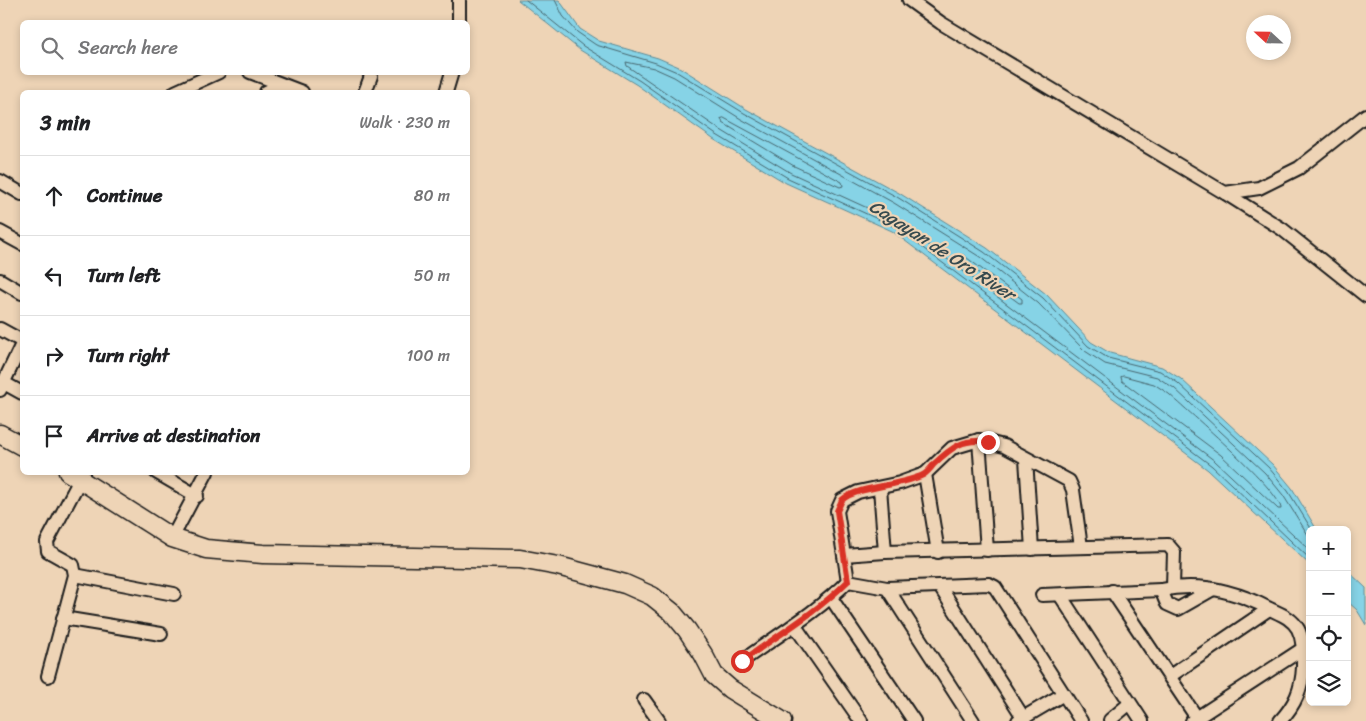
<!DOCTYPE html>
<html lang="en">
<head>
<meta charset="utf-8">
<style>
  body { margin:0; font-family:Sriracha,sans-serif; background:#f2f2f2; color:#202124 }
  .controls { position:absolute; right:15px; bottom:15px; display:grid; overflow:hidden; border-radius:8px; box-shadow:0 2px 8px #0003 }
  .controls button { width:45px; height:45px; display:grid; place-items:center; padding:0; border:0; border-bottom:1px solid #e0e0e0; background:#fff; color:#202124; font:25px sans-serif }
  .compass { position:absolute; left:1246px; top:15px; width:45px; height:45px; border-radius:50%; background:#fff; box-shadow:0 2px 8px #0003; rotate:292deg }
  .stop { position:absolute; width:15px; height:15px; margin:-11px; border:4px solid #d93025; border-radius:50%; background:#fff }
  .stop.end { background:#d93025; border-color:#fff; box-shadow:0 1px 5px #0008 }
  .list { margin:0; padding:0; list-style:none }
  h2 { display:flex; justify-content:space-between; align-items:center; height:65px; margin:0; padding:0 20px; font-size:21px }
  h2 small { font-size:16px; font-weight:400; color:#757577 }
  .list li { display:grid; grid-template-columns:32px 1fr auto; gap:15px; align-items:center; box-sizing:border-box; height:80px; padding:0 20px; border-top:1px solid #e0e0e0 }
  .list b { display:block; font-size:19px; white-space:nowrap }
  .list em { font-size:16px; font-style:normal; color:#757577 }
  .icon { flex:none; width:28px; height:28px; fill:none; stroke:currentColor; stroke-width:2; stroke-linecap:round; stroke-linejoin:round }
  .map { position:relative; flex:none; width:1366px; height:721px; overflow:hidden }
  .search { position:absolute; background:#fff; box-shadow:0 2px 8px #0003; left:20px; top:20px; width:450px; height:55px; display:flex; align-items:center; gap:12px; box-sizing:border-box; padding:0 18px; border-radius:8px; color:#757577; font-size:19px }
  .panel { position:absolute; background:#fff; box-shadow:0 2px 8px #0003; left:20px; top:90px; width:450px; height:385px; border-radius:8px }
  .map>svg:first-child { display:block }
  .water { fill:#86d3e6; stroke:#5c8a95 }
  .lines { fill:none; stroke-linecap:round; stroke-linejoin:round }
  .shore { stroke:#46656d; stroke-width:1 }
  .street-casing { stroke:#1c1c1c; stroke-width:16 }
  .secondary-casing { stroke:#1c1c1c; stroke-width:21 }
  .street { stroke:#eed4b6; stroke-width:12 }
  .secondary { stroke:#eed4b6; stroke-width:18 }
  .route { stroke:#d93025; stroke-width:6 }
  .labels { text-anchor:middle; dominant-baseline:central; stroke-width:4.5; stroke-linejoin:round; paint-order:stroke }
  .water-label { font-size:18px; font-style:italic; fill:#364a4e; stroke:#eed4b6 }
</style>
</head>
<body>
<div class="map">
<svg width="1366" height="721" viewBox="0 0 1366 721">
  <rect width="100%" height="100%" fill="#eed4b6"/>
  <filter id="ink" filterUnits="userSpaceOnUse"><feTurbulence type="fractalNoise" baseFrequency=".02" numOctaves="2"/><feDisplacementMap in="SourceGraphic" scale="10" xChannelSelector="R" yChannelSelector="G"/><feConvolveMatrix kernelMatrix="1 2 1 2 8 2 1 2 1" color-interpolation-filters="sRGB"/></filter>
  <g filter="url(#ink)">
    <g class="water">
      <polygon points="518,0 559,0 580,29 599,41 658,58 679,67 746,109 899,193 987,248 1046,294 1091,342 1110,353 1162,367 1181,379 1273,465 1292,488 1317,530 1310,530 1310,565 1208,470 892,231 786,183 713,139 637,85 580,50"/>
      <polygon points="1347,570 1366,588 1366,625 1357,610 1347,601"/>
    </g>
    <g class="lines">
      <g class="shore">
        <polyline points="526,0 583,46 640,81 715,134 788,178 895,227 1212,466 1310,559"/>
        <polyline points="555,0 563,16 577,32 596,45 656,63 677,72 744,113 897,197 984,252 1043,298 1088,346 1108,358 1160,371 1178,383 1269,468 1288,491 1312,530"/>
        <polygon points="724,118 842,182 843,186 840,187 794,166 723,123 721,119"/>
        <polygon points="963,255 1022,299 1022,303 1019,303 960,259 960,256"/>
        <path d="M1124 376 1154 384 1169 394C1188 411 1281 491 1281 509H1278L1221 455 1122 381 1121 377Z"/>
        <polyline points="1310,538 1283,495 1265,473 1174,388 1157,377 1105,364 1085,351 1038,303 980,257 894,203 741,119 674,77 654,68 626,62 627,66 719,129 791,173 898,222 1215,461 1310,550"/>
      </g>
      <g class="street-casing">
        <g id="street">
          <polyline points="459,0 459,22"/>
          <polyline points="909,0 941,23 1225,193 1259,188 1299,168 1366,115"/>
          <polyline points="250,72 302,92"/>
          <polyline points="175,92 219,72"/>
          <polyline points="266,92 281,85"/>
          <polyline points="365,92 371,76 369,72"/>
          <polyline points="446,92 452,72"/>
          <polyline points="0,181 22,194"/>
          <polyline points="1225,193 1282,229 1366,296"/>
          <polyline points="0,232 22,244"/>
          <polyline points="0,280 22,293"/>
          <polyline points="0,329 22,341"/>
          <polyline points="4,383 22,393"/>
          <polyline points="0,390 22,344"/>
          <polyline points="979,440 987,550"/>
          <polyline points="1026,459 1032,549"/>
          <polyline points="156,472 197,496"/>
          <polyline points="925,474 938,552"/>
          <polyline points="880,488 885,552"/>
          <polyline points="172,538 207,472"/>
          <polyline points="844,555 885,552 1168,545 1174,552 1173,587"/>
          <polyline points="75,575 174,594"/>
          <polyline points="848,581 837,511 842,500 858,492 900,483 925,474 952,448 979,440 1004,446 1069,481 1073,490 1081,547"/>
          <polyline points="848,581 887,588 989,584 995,587 1081,721"/>
          <polyline points="940,587 1023,717"/>
          <polyline points="887,588 973,721"/>
          <polyline points="1161,590 1167,604 1178,609 1213,589"/>
          <polyline points="1112,591 1197,718"/>
          <path d="M1042 595 1161 590C1198 582 1235 591 1268 608 1280 614 1291 617 1298 629 1304 641 1303 654 1303 667 1302 689 1295 705 1280 721"/>
          <polyline points="1060,595 1142,721"/>
          <polyline points="831,598 914,721"/>
          <polyline points="63,618 161,634"/>
          <polyline points="795,626 861,721"/>
          <path d="M742 661C778 635 816 613 848 581"/>
          <polyline points="48,676 75,575 73,565 48,551 47,542 83,474"/>
          <polyline points="1170,676 1269,609"/>
          <polyline points="644,700 659,721"/>
          <polyline points="1110,720 1129,704"/>
          <polyline points="1018,721 1062,695"/>
          <polyline points="1192,721 1304,648"/>
        </g>
      </g>
      <g class="secondary-casing">
        <g id="secondary">
          <polyline points="0,434 22,446"/>
          <polyline points="68,472 172,538 206,549 263,554 520,559 558,566 625,584 652,596 672,612 687,630 703,654 714,675 730,689 782,721"/>
        </g>
      </g>
      <use href="#street" class="street"/>
      <use href="#secondary" class="secondary"/>
    </g>
  </g>
  <g class="lines" filter="url(#ink)">
    <path class="route" d="M742 661C778 635 816 613 848 581L837 511 842 500C858 486 901 486 923 475 927 473 931 468 934 464 952 447 963 438 988 442"/>
  </g>
  <g class="labels">
    <g class="water-label">
      <text transform="translate(942 250) rotate(33)">Cagayan de Oro River</text>
    </g>
  </g>
</svg>
<div class="controls">
<button>+</button>
<button>−</button>
<button><svg class="icon" aria-label="locate" viewBox="0 0 24 24"><circle cx="12" cy="12" r="6"/><path d="M12 2v4M12 18v4M2 12h4M18 12h4"/></svg></button>
<button><svg class="icon" aria-label="layers" viewBox="0 0 24 24"><path d="M12 4l9 5-9 5-9-5zM3 14l9 5 9-5"/></svg></button>
</div>
<svg class="compass" viewBox="-18 -18 36 36"><path d="M0-13l5 13h-10z" fill="#e53935"/><path d="M0 13l5-13h-10z" fill="#757577"/></svg>
<div class="stop" style="left:742px;top:661px"></div>
<div class="stop end" style="left:988px;top:442px"></div>
<div class="search"><svg class="icon" aria-label="search" viewBox="0 0 24 24"><circle cx="10" cy="10" r="6"/><path d="M15 15l6 6"/></svg>Search here</div>
<section class="panel">
<h2>3 min<small>Walk · 230 m</small></h2>
<ul class="list">
<li><svg class="icon" aria-label="ahead" viewBox="0 0 24 24"><path d="M12 20V5M6 11l6-6 6 6"/></svg><div><b>Continue</b></div><em>80 m</em></li>
<li><svg class="icon" aria-label="left" viewBox="0 0 24 24"><path d="M17 20v-9H6M10 6l-5 5 5 5"/></svg><div><b>Turn left</b></div><em>50 m</em></li>
<li><svg class="icon" aria-label="right" viewBox="0 0 24 24"><path d="M7 20v-9h11M14 6l5 5-5 5"/></svg><div><b>Turn right</b></div><em>100 m</em></li>
<li><svg class="icon" aria-label="arrive" viewBox="0 0 24 24"><path d="M6 21V4h12l-3 4 3 4H6"/></svg><div><b>Arrive at destination</b></div></li>
</ul>
</section>
</div>
</body>
</html>
